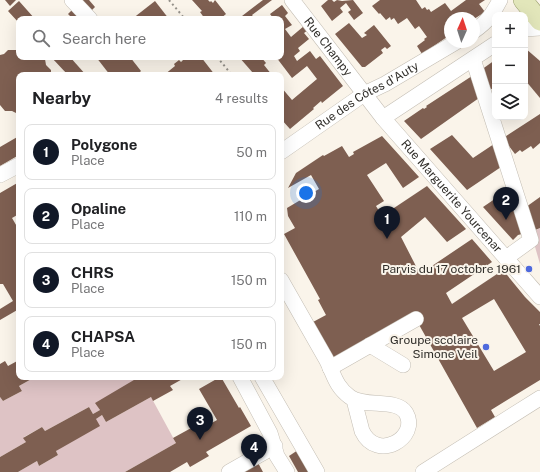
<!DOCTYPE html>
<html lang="en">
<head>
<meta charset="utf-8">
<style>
  body { margin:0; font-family:"Public Sans",sans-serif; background:#f6f6f6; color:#202124 }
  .controls { position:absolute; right:12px; top:12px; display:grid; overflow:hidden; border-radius:8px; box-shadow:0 4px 16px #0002 }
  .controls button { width:36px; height:36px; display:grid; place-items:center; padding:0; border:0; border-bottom:1px solid #e0e0e0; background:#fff; color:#202124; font:20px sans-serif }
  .compass { position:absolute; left:444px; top:12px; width:36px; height:36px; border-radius:50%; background:#fff; box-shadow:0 4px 16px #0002; rotate:3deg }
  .you { position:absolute; left:306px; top:193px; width:14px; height:14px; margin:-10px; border:3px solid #fff; border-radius:50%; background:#1a73e8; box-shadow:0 0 0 6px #1a73e833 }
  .badge { display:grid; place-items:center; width:26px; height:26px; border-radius:50%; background:#111827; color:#fff; font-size:13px; font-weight:700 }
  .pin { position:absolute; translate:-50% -33px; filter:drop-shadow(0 1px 2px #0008) }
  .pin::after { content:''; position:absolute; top:21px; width:14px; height:12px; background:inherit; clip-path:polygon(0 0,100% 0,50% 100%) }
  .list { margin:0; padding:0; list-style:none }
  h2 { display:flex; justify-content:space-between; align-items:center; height:52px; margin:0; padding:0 16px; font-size:17px }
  h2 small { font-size:13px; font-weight:400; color:#757577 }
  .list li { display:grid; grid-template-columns:26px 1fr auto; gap:12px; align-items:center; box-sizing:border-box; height:56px; margin:0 8px 8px; padding:0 8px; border:1px solid #e0e0e0; border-radius:8px }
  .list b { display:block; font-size:15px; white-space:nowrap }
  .list p { margin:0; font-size:13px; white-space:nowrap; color:#757577 }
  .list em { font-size:13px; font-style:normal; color:#757577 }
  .icon { flex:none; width:22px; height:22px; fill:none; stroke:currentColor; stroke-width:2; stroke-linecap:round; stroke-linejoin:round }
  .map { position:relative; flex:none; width:540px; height:472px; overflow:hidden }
  .search { position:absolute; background:#fff; box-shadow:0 4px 16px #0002; left:16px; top:16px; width:268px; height:44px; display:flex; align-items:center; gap:10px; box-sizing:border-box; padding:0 14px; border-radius:8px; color:#757577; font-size:15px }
  .panel { position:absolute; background:#fff; box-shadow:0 4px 16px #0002; left:16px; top:72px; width:268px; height:308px; border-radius:8px }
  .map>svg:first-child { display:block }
  .green { fill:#dec3c5 }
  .building { fill:#7e5f51; fill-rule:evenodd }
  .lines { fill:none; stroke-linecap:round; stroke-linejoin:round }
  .minor-casing { stroke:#c4beb4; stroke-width:16 }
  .major-casing { stroke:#979c6a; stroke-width:20 }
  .path { stroke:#95918a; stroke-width:2; stroke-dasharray:2 3; stroke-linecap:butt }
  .minor { stroke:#fff; stroke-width:15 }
  .major { stroke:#e2e6ba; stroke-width:19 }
  .poi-dot { fill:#4e69dd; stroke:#faf4ea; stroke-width:1.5 }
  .labels { text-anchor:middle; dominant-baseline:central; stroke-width:4; stroke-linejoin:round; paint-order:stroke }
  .street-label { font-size:12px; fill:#312f2b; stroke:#faf4ea }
  .poi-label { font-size:12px; fill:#312f2b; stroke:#faf4ea; text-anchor:end }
</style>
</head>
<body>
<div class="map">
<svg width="540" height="472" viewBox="0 0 540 472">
  <rect width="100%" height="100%" fill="#faf4ea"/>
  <g class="green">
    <polygon points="540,228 540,264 531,233"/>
    <polygon points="35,377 139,377 140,378 96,403 100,410 93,414 89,407 45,431 42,427 24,437 26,442 0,457 0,397 3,401 22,391 19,386"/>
    <polygon points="151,397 176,443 125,472 18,472 37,461 39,466 58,455 56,451 96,419 102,415 106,422"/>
  </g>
  <g class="building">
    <polygon points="5,0 16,0 10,6"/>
    <polygon points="82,0 89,0 95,7 90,12"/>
    <polygon points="192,0 208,0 210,2 211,1 213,3 215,0 226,14 220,19 205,19 200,12 202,11"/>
    <polygon points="263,0 272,0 252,15 255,19 245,19 242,16"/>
    <polygon points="328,0 332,0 334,2 337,0 342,1 353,0 363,13 354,20 348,12 351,10 346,3 340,8 343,12 332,21 321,6"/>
    <polygon points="380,0 416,0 422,9 425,7 427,10 429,9 431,12 445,3 451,11 466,0 485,0 479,4 485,12 474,19 474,18 465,18 463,14 458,18 450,18 450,35 422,54 417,46 425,40 424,39 427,37 419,26 415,29 407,18 398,24 394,18 391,20 390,17 386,20 380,13 379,14 372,6"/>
    <polygon points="19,1 35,19 19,19 19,23 8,11"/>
    <polygon points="155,1 169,19 132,19"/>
    <polygon points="282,5 288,13 285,16 292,25 285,29 291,37 304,26 308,30 304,33 309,39 298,48 300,51 294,56 297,61 310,51 316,59 320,56 343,86 322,103 321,101 313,108 314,109 290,129 281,119 281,82 284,85 281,87 292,100 317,79 307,66 292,78 276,57 281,57 281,33 283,31 281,28 281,19 271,19 273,18 270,14"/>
    <polygon points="73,9 82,19 73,19 68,14"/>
    <polygon points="349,23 362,38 367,35 364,33 374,25 391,46 387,49 385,47 381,50 383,53 365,67 362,67 335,34"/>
    <polygon points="525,48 540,61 540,98 525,80"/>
    <polygon points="19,49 19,57 40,57 45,59 46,65 51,70 51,75 19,75 19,114 18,114 12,111 5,111 0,105 0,55 4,54 8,50 16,50"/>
    <polygon points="51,57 70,57 86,75 68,75"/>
    <polygon points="96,57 130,57 141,71 137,75 110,75"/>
    <polygon points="186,57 201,57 215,75 164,75 175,66 174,64 179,60 181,62"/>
    <polygon points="239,57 261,57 266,63 264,65 272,75 251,75 253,73"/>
    <polygon points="495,60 495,87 488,91 481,70"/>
    <polygon points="472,76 479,98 421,139 404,121 423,108 424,109 427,107 426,106"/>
    <polygon points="540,114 540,143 533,149 531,146 522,152 520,150 515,154 503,138"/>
    <polygon points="452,135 473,158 494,144 501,167 467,190 430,149"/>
    <polygon points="19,136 19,155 0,166 0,147"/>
    <path d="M382 136 419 177 403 188 386 163 367 175 384 201 376 206 382 216 427 186 466 229 447 242 425 217 401 237 420 274 472 239 492 262 446 293 452 304 503 270 525 297 540 312V324H539L540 326V380L491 410 495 417 477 428 413 314 334 359 313 322 326 315 318 300 320 299 284 234 295 228 288 216 287 208 319 189 311 175 288 188 296 173 323 155 324 156 342 146 349 157 354 154 353 152ZM494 299 526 352 494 371 462 318Z"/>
    <polygon points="19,182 19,214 12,218 19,230 19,309 0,320 0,309 13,301 3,284 0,284 0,193"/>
    <polygon points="508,190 522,234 518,235 513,240 483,207"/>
    <polygon points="540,197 540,228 533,231 526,207"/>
    <polygon points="19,360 19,377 35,377 19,386 22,391 3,401 0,397 0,364 5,361 8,366"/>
    <polygon points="139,377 186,377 170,386 173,390 153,401 151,397 106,422 102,415 96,419 100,426 56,451 58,455 39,466 37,461 18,472 0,472 0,457 26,442 23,438 42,427 45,431 89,407 93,414 100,410 95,403"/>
    <polygon points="220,377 221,377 239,408 240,407 251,426 206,452 209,456 190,467 187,462 170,472 125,472 176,443 173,438 193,427 196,432 217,420 199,389"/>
    <polygon points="298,450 310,472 298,472 289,456"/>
    <polygon points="257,461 263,472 238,472"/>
  </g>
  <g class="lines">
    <g class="minor-casing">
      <g id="minor">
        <polyline points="72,0 90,19"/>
        <path id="s1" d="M292 0 383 118 540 297"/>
        <polyline points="525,29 540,28"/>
        <path d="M474 31C488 21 492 15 500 0"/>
        <polyline points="473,59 531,240 506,258"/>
        <polyline points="383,118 495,44"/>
        <path id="s2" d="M281 152 364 94 385 84 456 42"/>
        <polyline points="0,175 19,165"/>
        <path d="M281 280C296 306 311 333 326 359 334 374 335 386 350 397 365 408 397 398 406 413 420 437 377 463 362 431L354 400"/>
        <polyline points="370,345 403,365"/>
        <polyline points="330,368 416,319"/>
        <polyline points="240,377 270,433 277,456 287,472"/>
        <polyline points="262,377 317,472"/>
        <polyline points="229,472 275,446"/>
        <polyline points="423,472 540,398"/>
      </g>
    </g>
    <g class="major-casing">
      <polyline id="major" points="523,0 540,21"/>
    </g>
    <g class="path">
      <polyline points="169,0 185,19"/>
      <polyline points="217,57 232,75"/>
    </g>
    <use href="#minor" class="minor"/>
    <use href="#major" class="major"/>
  </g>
  <g class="poi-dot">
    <circle cx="529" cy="269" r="4"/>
    <circle cx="486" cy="347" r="4"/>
  </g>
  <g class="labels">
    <g class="street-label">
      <text stroke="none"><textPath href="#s1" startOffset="59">Rue Champy</textPath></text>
      <text stroke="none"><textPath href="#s2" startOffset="103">Rue des Côtes d'Auty</textPath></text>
      <text stroke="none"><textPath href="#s1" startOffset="253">Rue Marguerite Yourcenar</textPath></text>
    </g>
    <g class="poi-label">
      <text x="521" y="269">Parvis du 17 octobre 1961</text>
      <text x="478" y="340">Groupe scolaire<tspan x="478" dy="14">Simone Veil</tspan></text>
    </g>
  </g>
</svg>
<div class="controls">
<button>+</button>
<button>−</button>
<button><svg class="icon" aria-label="layers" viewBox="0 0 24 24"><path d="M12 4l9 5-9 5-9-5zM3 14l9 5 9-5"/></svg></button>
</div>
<svg class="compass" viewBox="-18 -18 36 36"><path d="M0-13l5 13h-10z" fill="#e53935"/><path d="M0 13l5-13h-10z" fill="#757577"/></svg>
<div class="you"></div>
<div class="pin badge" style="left:387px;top:239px">1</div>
<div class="pin badge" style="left:506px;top:220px">2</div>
<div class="pin badge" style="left:200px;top:440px">3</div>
<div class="pin badge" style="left:254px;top:467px">4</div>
<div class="search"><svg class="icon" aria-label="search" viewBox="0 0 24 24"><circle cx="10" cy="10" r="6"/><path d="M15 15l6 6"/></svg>Search here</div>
<section class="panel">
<h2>Nearby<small>4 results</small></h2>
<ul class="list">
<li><span class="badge">1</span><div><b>Polygone</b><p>Place</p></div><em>50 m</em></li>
<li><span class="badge">2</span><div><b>Opaline</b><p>Place</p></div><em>110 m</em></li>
<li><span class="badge">3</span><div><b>CHRS</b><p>Place</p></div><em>150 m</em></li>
<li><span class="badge">4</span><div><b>CHAPSA</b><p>Place</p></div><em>150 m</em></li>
</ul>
</section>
</div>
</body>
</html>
